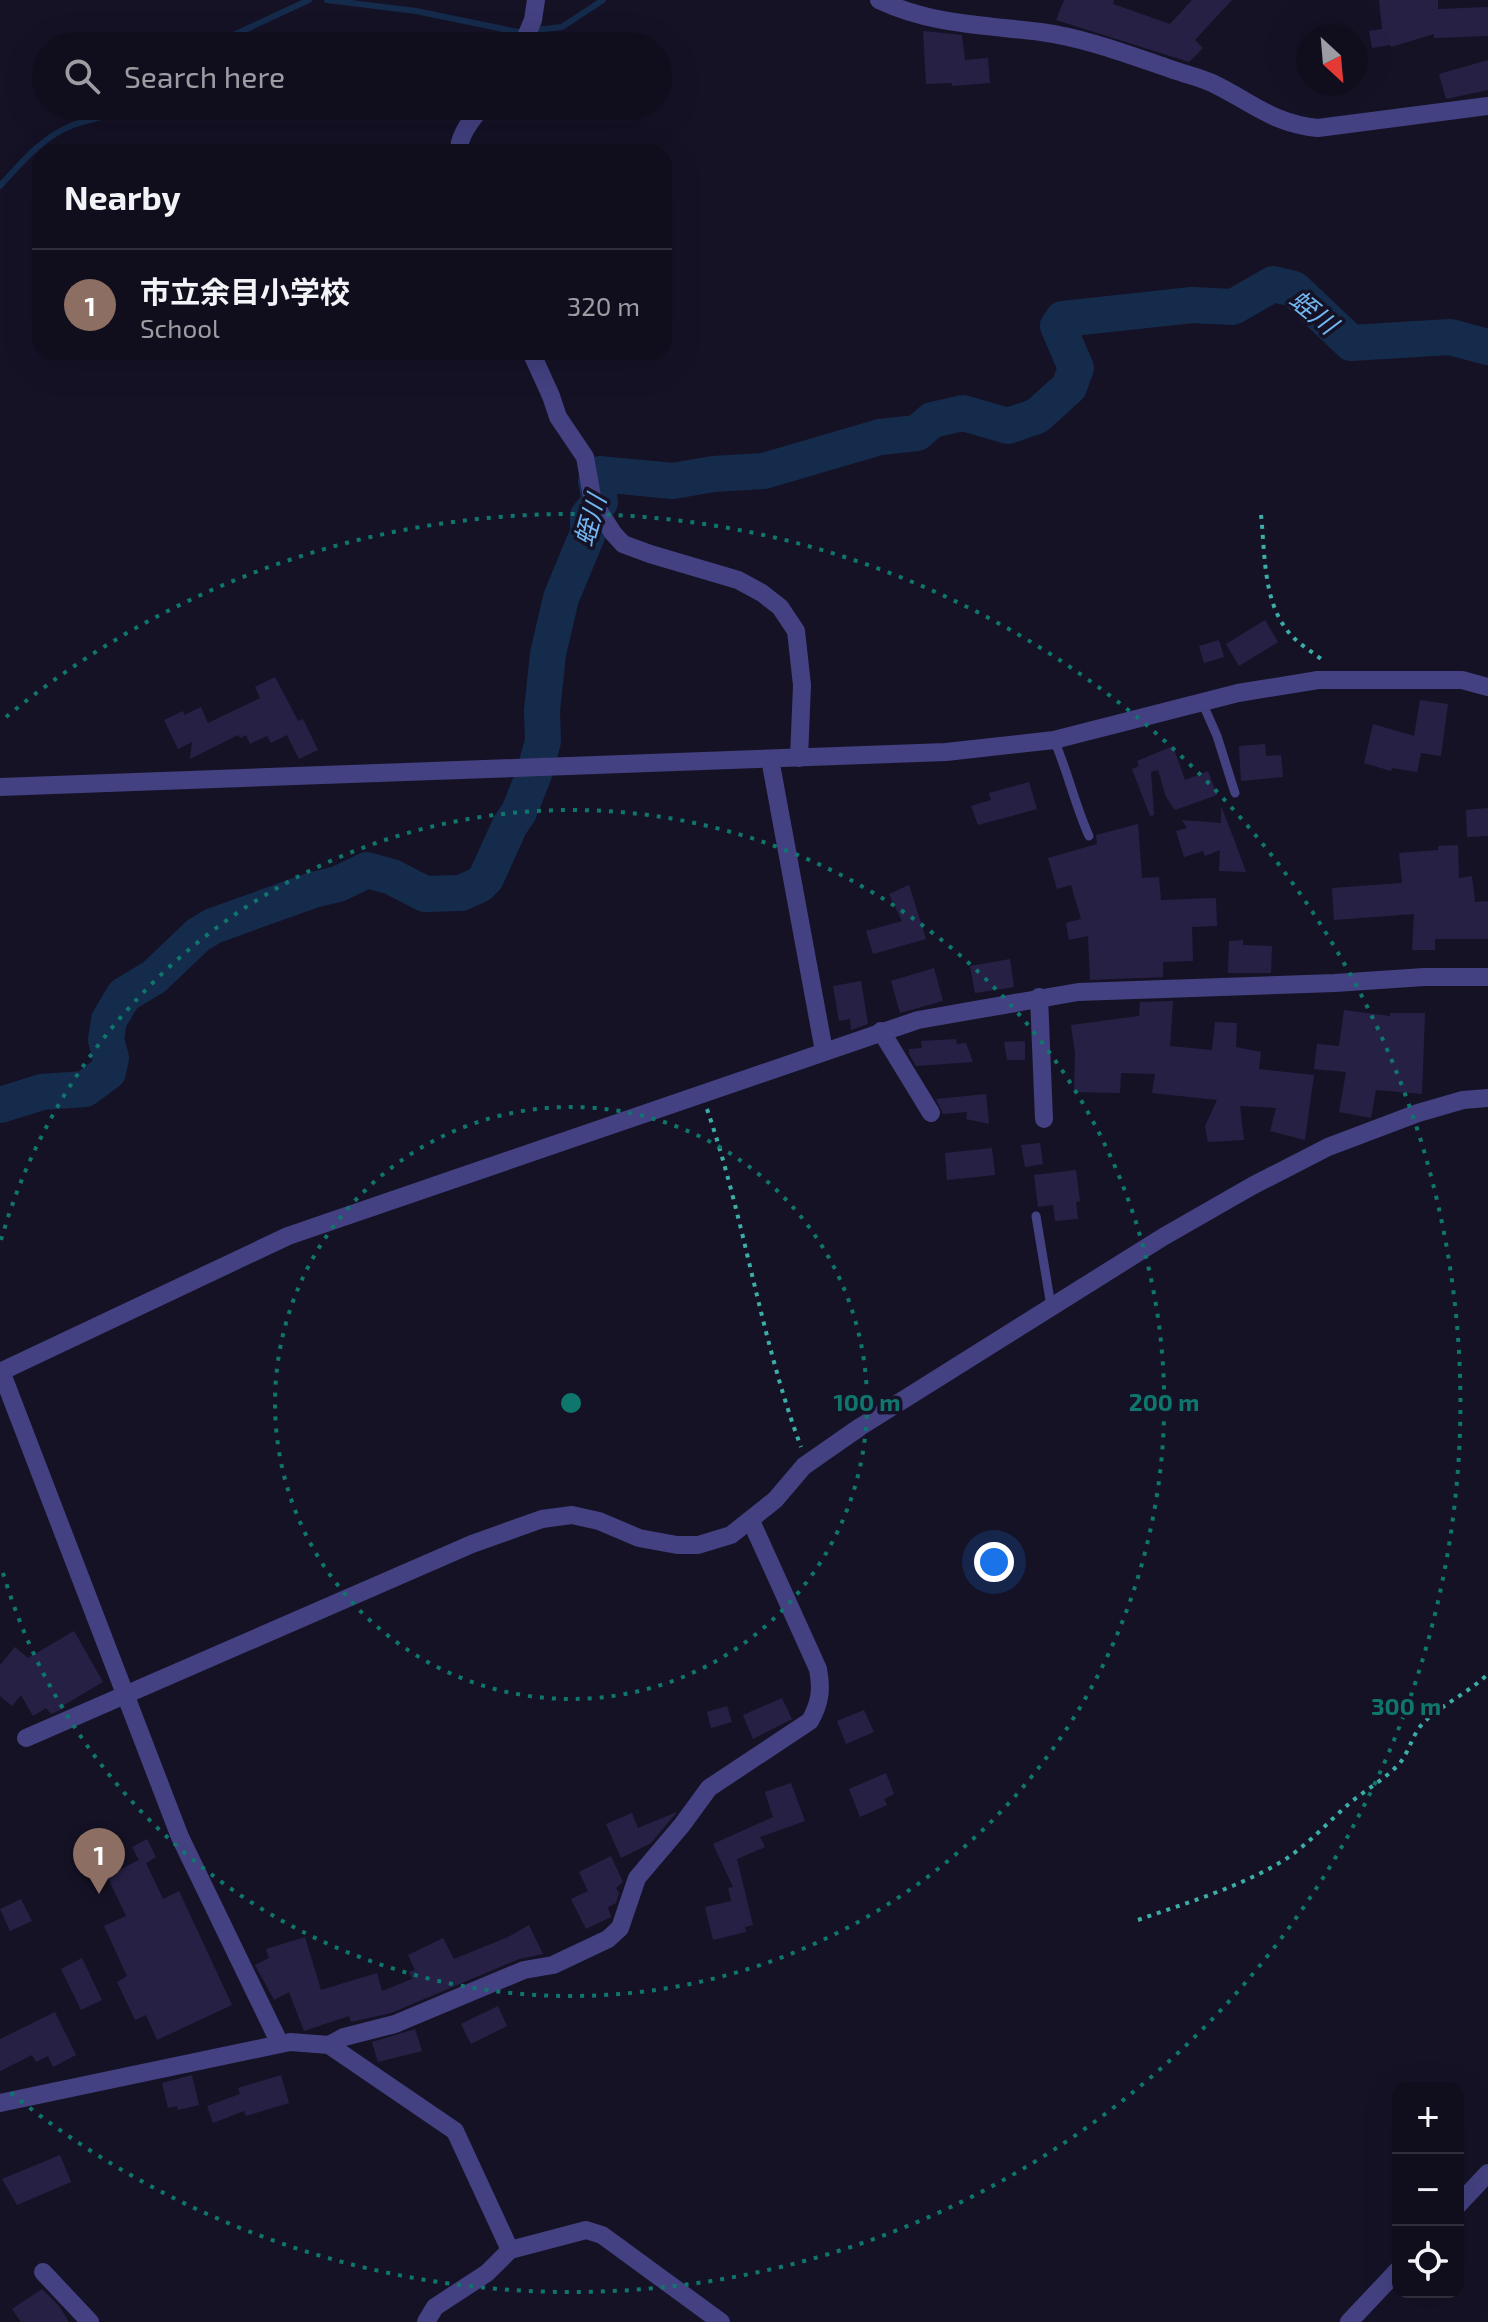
<!DOCTYPE html>
<html lang="en">
<head>
<meta charset="utf-8">
<style>
  body { margin:0; font-family:"Exo 2","Noto Sans JP",sans-serif; background:#1e1c29; color:#f1f3f6 }
  .controls { position:absolute; right:24px; bottom:24px; display:grid; overflow:hidden; border-radius:16px; box-shadow:0 8px 32px #0002 }
  .controls button { width:72px; height:72px; display:grid; place-items:center; padding:0; border:0; border-bottom:2px solid #302e3b; background:#100e1c; color:#f1f3f6; font:40px sans-serif }
  .compass { position:absolute; left:1296px; top:24px; width:72px; height:72px; border-radius:50%; background:#100e1c; box-shadow:0 8px 32px #0002; rotate:154deg }
  .you { position:absolute; left:994px; top:1562px; width:28px; height:28px; margin:-20px; border:6px solid #fff; border-radius:50%; background:#1a73e8; box-shadow:0 0 0 12px #1a73e833 }
  .badge { display:grid; place-items:center; width:52px; height:52px; border-radius:50%; background:#0b8043; color:#fff; font-size:26px; font-weight:700 }
  .pin { position:absolute; translate:-50% -66px; filter:drop-shadow(0 2px 4px #0008) }
  .pin::after { content:''; position:absolute; top:42px; width:28px; height:24px; background:inherit; clip-path:polygon(0 0,100% 0,50% 100%) }
  .list { margin:0; padding:0; list-style:none }
  h2 { display:flex; justify-content:space-between; align-items:center; height:104px; margin:0; padding:0 32px; font-size:34px }
  h2 small { font-size:26px; font-weight:400; color:#9c9ca3 }
  .list li { display:grid; grid-template-columns:52px 1fr auto; gap:24px; align-items:center; box-sizing:border-box; height:112px; padding:0 32px; border-top:2px solid #302e3b }
  .list b { display:block; font-size:30px; white-space:nowrap }
  .list p { margin:0; font-size:26px; white-space:nowrap; color:#9c9ca3 }
  .list em { font-size:26px; font-style:normal; color:#9c9ca3 }
  .icon { flex:none; width:44px; height:44px; fill:none; stroke:currentColor; stroke-width:2; stroke-linecap:round; stroke-linejoin:round }
  .map { position:relative; flex:none; width:1488px; height:2322px; overflow:hidden }
  .search { position:absolute; background:#100e1c; box-shadow:0 8px 32px #0002; left:32px; top:32px; width:640px; height:88px; display:flex; align-items:center; gap:20px; box-sizing:border-box; padding:0 28px; border-radius:44px; color:#9c9ca3; font-size:30px }
  .panel { position:absolute; background:#100e1c; box-shadow:0 8px 32px #0002; left:32px; top:144px; width:640px; height:216px; border-radius:24px }
  .map>svg:first-child { display:block }
  .lines { fill:none; stroke-linecap:round; stroke-linejoin:round }
  .stream { stroke:#152b4c; stroke-width:6 }
  .river { stroke:#152b4c; stroke-width:36 }
  .building { fill:#272045 }
  .path { stroke:#3bafa7; stroke-width:4; stroke-dasharray:4 6; stroke-linecap:butt }
  .service { stroke:#434181; stroke-width:9 }
  .minor { stroke:#434181; stroke-width:18 }
  .ring { fill:none; stroke:#0f766e; stroke-width:4; stroke-dasharray:4 8 }
  .labels { text-anchor:middle; dominant-baseline:central; stroke-width:7; stroke-linejoin:round; paint-order:stroke }
  .water-label { font-size:26px; font-style:italic; fill:#72b7f2; stroke:#151226 }
  .centre { fill:#0f766e; stroke:#151226; stroke-width:4 }
  .ring-label { font-size:24px; text-anchor:middle; font-weight:bold; fill:#0f766e; stroke:#151226; stroke-width:7; stroke-linejoin:round; paint-order:stroke }
</style>
</head>
<body>
<div class="map">
<svg width="1488" height="2322" viewBox="0 0 1488 2322">
  <rect width="100%" height="100%" fill="#151226"/>
  <g class="lines">
    <g class="stream">
      <polyline points="327,0 416,11 518,32 562,27 603,0"/>
      <polyline points="210,46 309,0"/>
      <path d="M0 186C21 163 42 137 73 125 91 118 105 120 119 106"/>
    </g>
    <polyline class="river" points="0,1105 42,1092 85,1089 108,1072 111,1058 106,1040 109,1020 124,995 154,977 198,935 213,926 313,890 338,884 367,870 392,877 425,894 461,893 479,885 486,878 510,825 519,812 534,774 543,741 542,710 548,654 561,598 588,533 588,516 600,502 596,481 599,474 673,481 713,474 764,471 880,437 917,433 932,420 963,413 1008,426 1037,416 1069,387 1076,368 1058,326 1063,319 1192,305 1233,307 1273,284 1294,289 1351,343 1450,337 1488,347"/>
  </g>
  <g class="building">
    <polygon points="1064,0 1114,0 1113,4 1170,24 1192,0 1232,0 1195,40 1203,48 1189,62 1056,20"/>
    <polygon points="1379,0 1438,0 1438,9 1488,7 1488,36 1434,38 1434,34 1391,47 1390,45 1372,48 1369,31 1382,29"/>
    <polygon points="923,31 962,35 965,60 988,58 990,83 952,86 952,83 926,84"/>
    <polygon points="1488,60 1488,90 1446,99 1439,74"/>
    <polygon points="1265,620 1278,642 1239,666 1226,644"/>
    <polygon points="1219,640 1224,657 1204,663 1199,646"/>
    <polygon points="275,677 298,721 303,719 318,750 299,759 287,735 271,743 267,736 250,744 246,735 240,738 238,735 190,759 192,742 178,749 164,720 183,711 184,715 201,707 208,723 260,698 255,687"/>
    <polygon points="1420,700 1448,704 1441,756 1421,753 1417,772 1392,768 1391,771 1364,763 1373,724 1414,736"/>
    <polygon points="1265,744 1266,756 1281,755 1283,777 1241,781 1239,746"/>
    <polygon points="1173,746 1185,780 1208,771 1217,795 1175,810 1166,797 1158,770 1151,772 1154,815 1150,816 1132,769 1139,766 1137,761"/>
    <polygon points="1029,782 1037,809 978,825 971,806 991,800 989,793"/>
    <polygon points="1221,806 1235,842 1246,872 1219,871 1220,850 1205,856 1203,851 1184,857 1176,831 1187,828 1182,820 1221,823"/>
    <polygon points="1488,808 1488,836 1467,837 1466,810"/>
    <polygon points="1138,824 1142,878 1159,877 1161,900 1216,898 1217,926 1192,927 1193,961 1163,962 1163,977 1090,980 1088,936 1069,940 1066,923 1081,919 1071,885 1057,889 1048,858 1097,844 1096,835"/>
    <polygon points="1458,845 1459,878 1472,876 1475,902 1488,901 1488,939 1435,939 1435,950 1412,950 1414,914 1334,920 1332,888 1402,883 1399,853 1438,850 1438,846"/>
    <polygon points="909,885 926,939 873,954 866,931 902,921 889,894"/>
    <polygon points="1243,940 1243,945 1272,946 1271,973 1228,973 1229,941"/>
    <polygon points="1010,959 1014,987 975,993 970,966"/>
    <polygon points="934,968 943,1001 900,1013 891,981"/>
    <polygon points="861,981 868,1024 851,1030 850,1019 839,1021 833,986"/>
    <polygon points="1173,1001 1170,1046 1212,1050 1215,1022 1237,1023 1236,1047 1261,1052 1259,1069 1314,1075 1305,1140 1270,1131 1276,1108 1240,1106 1244,1140 1208,1142 1205,1126 1217,1100 1152,1093 1155,1074 1121,1073 1120,1093 1074,1092 1075,1053 1071,1025 1139,1016 1140,1002"/>
    <polygon points="1344,1010 1390,1016 1390,1013 1425,1013 1422,1094 1376,1090 1371,1118 1339,1112 1346,1072 1314,1069 1317,1044 1339,1046"/>
    <polygon points="956,1039 957,1044 966,1043 973,1062 916,1066 909,1054 909,1049 922,1048 921,1041"/>
    <polygon points="1025,1041 1025,1060 1007,1060 1004,1042"/>
    <polygon points="986,1094 989,1124 966,1119 967,1112 943,1114 936,1099"/>
    <polygon points="1040,1143 1043,1164 1025,1167 1021,1145"/>
    <polygon points="992,1148 995,1175 947,1180 945,1153"/>
    <polygon points="1076,1170 1080,1201 1076,1202 1078,1219 1055,1221 1053,1205 1038,1207 1034,1175"/>
    <polygon points="74,1631 103,1682 64,1705 65,1708 51,1714 46,1708 33,1716 21,1695 12,1706 0,1696 0,1665 15,1647 28,1658"/>
    <polygon points="782,1698 792,1719 753,1739 743,1715"/>
    <polygon points="727,1706 732,1722 711,1728 707,1712"/>
    <polygon points="864,1710 874,1732 846,1744 837,1721"/>
    <polygon points="886,1773 894,1794 884,1799 887,1805 860,1817 849,1789"/>
    <polygon points="791,1783 805,1821 760,1837 765,1847 737,1859 753,1925 745,1927 746,1932 713,1940 705,1907 731,1901 728,1888 733,1887 713,1844 773,1817 765,1792"/>
    <polygon points="677,1812 651,1843 621,1858 606,1824 632,1813 638,1828"/>
    <polygon points="147,1839 156,1857 146,1863 163,1899 179,1891 232,2005 157,2040 146,2015 135,2020 117,1982 127,1976 104,1926 126,1916 107,1876 139,1860 132,1847"/>
    <polygon points="611,1856 623,1882 616,1888 619,1893 616,1903 608,1907 611,1917 586,1929 571,1899 588,1891 579,1872"/>
    <polygon points="21,1899 32,1921 10,1931 0,1909"/>
    <polygon points="529,1925 543,1954 519,1959 391,2013 351,2022 349,2016 304,2031 289,1992 274,2000 255,1965 269,1958 266,1949 305,1937 321,1990 377,1973 382,1991 412,1979 409,1972 415,1970 408,1955 443,1938 454,1959 508,1937"/>
    <polygon points="82,1958 102,2000 81,2010 61,1969"/>
    <polygon points="498,2006 507,2026 471,2044 461,2024"/>
    <polygon points="55,2012 76,2055 53,2067 48,2056 36,2062 32,2055 0,2071 0,2039"/>
    <polygon points="415,2029 422,2051 378,2062 372,2042"/>
    <polygon points="192,2075 199,2105 178,2110 177,2106 168,2108 162,2083"/>
    <polygon points="281,2075 289,2103 246,2116 244,2111 213,2123 207,2106 240,2094 238,2088"/>
    <polygon points="60,2155 71,2182 17,2205 2,2179"/>
    <polygon points="42,2289 59,2306 69,2322 21,2322 12,2309"/>
  </g>
  <g class="lines">
    <g class="path">
      <path d="M1261 515C1265 552 1263 600 1287 630 1296 643 1313 652 1325 662"/>
      <path d="M707 1109C745 1220 760 1337 801 1447"/>
      <path d="M1138 1920C1186 1903 1237 1888 1281 1862 1307 1846 1328 1822 1351 1802 1367 1789 1385 1779 1399 1764 1410 1751 1412 1734 1424 1722 1443 1704 1468 1693 1488 1674"/>
    </g>
    <g class="service">
      <polyline points="1202,702 1217,736 1235,793"/>
      <path d="M1054 740C1068 772 1075 805 1089 836"/>
      <polyline points="1036,1216 1051,1306"/>
    </g>
    <g class="minor">
      <path d="M879 0C932 25 984 25 1041 32 1084 38 1124 53 1165 67 1180 73 1197 76 1212 83 1250 101 1273 124 1318 128L1488 106"/>
      <polyline points="522,46 533,20 536,0"/>
      <path d="M459 152C458 135 472 120 482 106"/>
      <polyline points="531,352 551,396 558,417 585,457 593,502 613,533 623,544 650,554 738,580 762,593 780,607 796,631 802,685 799,758"/>
      <polyline points="770,759 824,1051"/>
      <polyline points="0,787 946,752 1054,740 1238,693 1318,680 1462,680 1488,687"/>
      <polyline points="1039,997 1044,1119"/>
      <polyline points="881,1031 931,1113"/>
      <polyline points="1,1371 180,1837 280,2044"/>
      <polyline points="0,1372 288,1236 918,1020 1078,992 1335,983 1424,977 1488,977"/>
      <polyline points="26,1738 472,1544 542,1519 572,1515 599,1521 639,1538 677,1545 698,1545 731,1535 775,1500 804,1466 860,1427 1163,1237 1252,1186 1328,1147 1418,1113 1463,1100 1488,1098"/>
      <path d="M329 2045 344 2037 395 2024 524 1970 553 1965 608 1939 620 1928 637 1878 682 1825 709 1788 810 1721C820 1703 822 1690 818 1669L751 1521"/>
      <polyline points="0,2103 290,2042 329,2045 455,2131 510,2250"/>
      <polyline points="1458,2205 1488,2173"/>
      <polyline points="43,2272 90,2322"/>
      <polyline points="426,2322 435,2307 487,2273 510,2250 586,2230 602,2235 721,2322"/>
      <polyline points="1349,2322 1398,2270"/>
    </g>
  </g>
  <g class="ring">
    <circle cx="571" cy="1403" r="296"/>
    <path d="M1 1240A593 593 0 1 1 1 1566"/>
    <path d="M6 717A889 889 0 1 1 6 2089"/>
  </g>
  <g class="labels">
    <g class="water-label">
      <text transform="translate(1314 311) rotate(39)">蛭川</text>
      <text transform="translate(589 520) rotate(-74)">蛭川</text>
    </g>
  </g>
  <circle cx="571" cy="1403" r="12" class="centre"/>
  <g class="ring-label">
    <text x="867" y="1411">100 m</text>
    <text x="1164" y="1411">200 m</text>
    <text x="1406" y="1715">300 m</text>
  </g>
</svg>
<div class="controls">
<button>+</button>
<button>−</button>
<button><svg class="icon" aria-label="locate" viewBox="0 0 24 24"><circle cx="12" cy="12" r="6"/><path d="M12 2v4M12 18v4M2 12h4M18 12h4"/></svg></button>
</div>
<svg class="compass" viewBox="-18 -18 36 36"><path d="M0-13l5 13h-10z" fill="#e53935"/><path d="M0 13l5-13h-10z" fill="#9c9ca3"/></svg>
<div class="you"></div>
<div class="pin badge" style="left:99px;top:1894px;background:#8d6e63">1</div>
<div class="search"><svg class="icon" aria-label="search" viewBox="0 0 24 24"><circle cx="10" cy="10" r="6"/><path d="M15 15l6 6"/></svg>Search here</div>
<section class="panel">
<h2>Nearby<small></small></h2>
<ul class="list">
<li><span class="badge" style="background:#8d6e63">1</span><div><b>市立余目小学校</b><p>School</p></div><em>320 m</em></li>
</ul>
</section>
</div>
</body>
</html>
